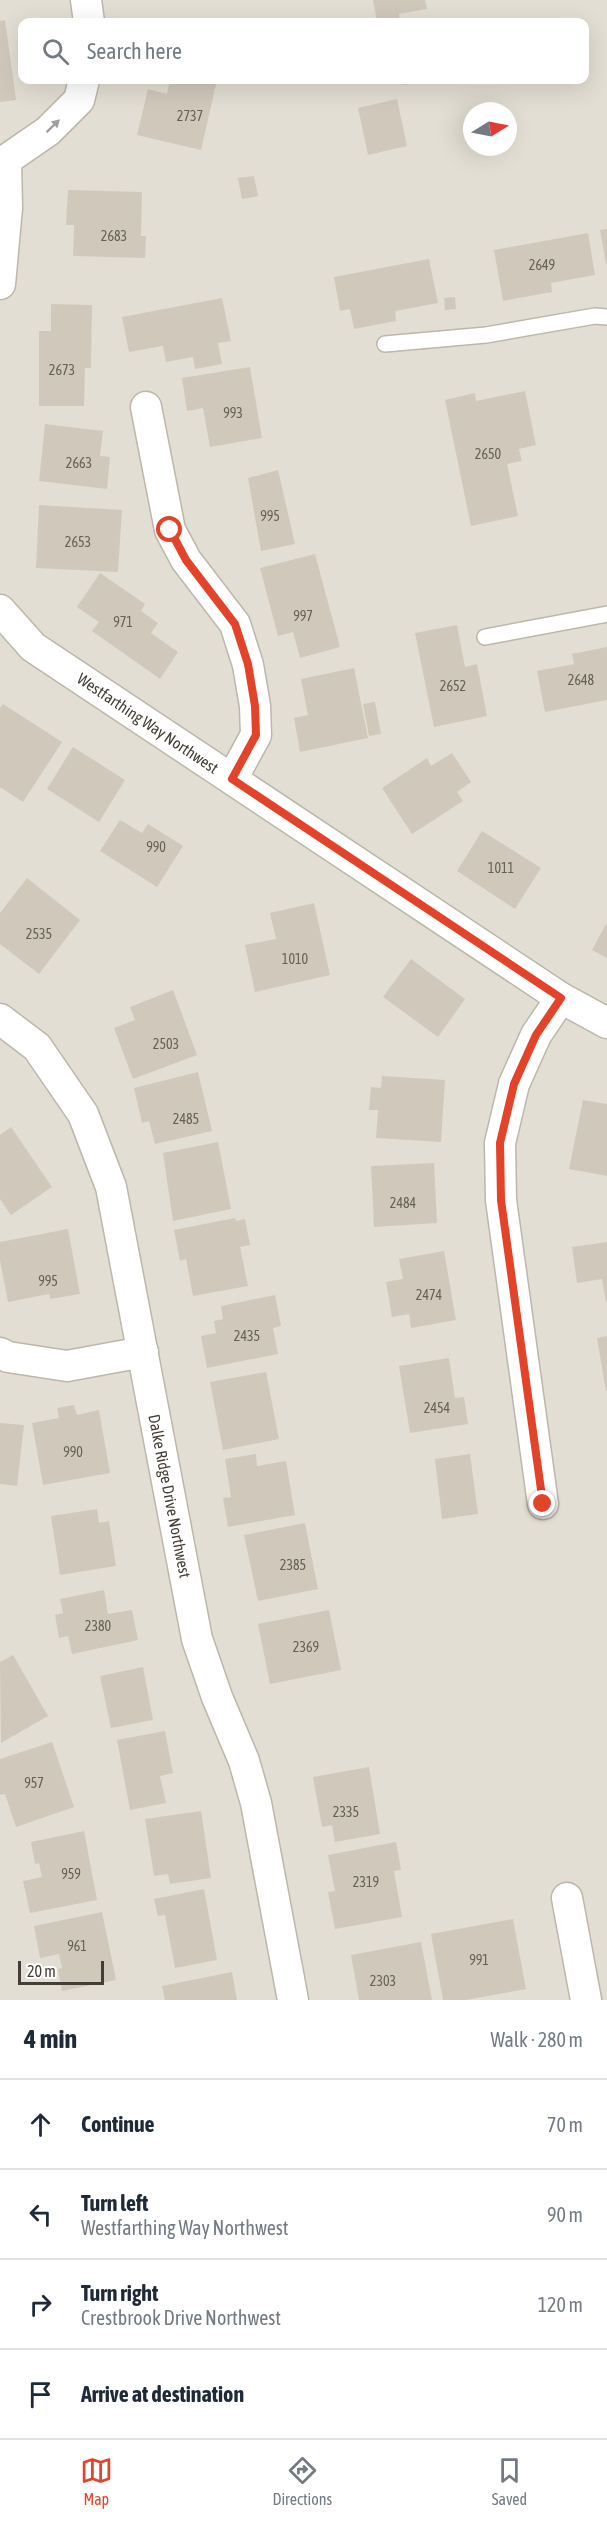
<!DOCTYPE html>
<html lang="en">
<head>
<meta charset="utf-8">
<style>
  body { margin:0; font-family:"Asap Condensed",sans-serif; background:#f2f2f3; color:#1f2937 }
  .compass { position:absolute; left:463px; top:102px; width:54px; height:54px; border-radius:50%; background:#fff; box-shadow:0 6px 24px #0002; rotate:80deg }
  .scale { position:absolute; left:18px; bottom:15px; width:86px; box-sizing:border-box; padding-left:6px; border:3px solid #423d35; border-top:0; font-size:16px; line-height:21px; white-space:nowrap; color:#423d35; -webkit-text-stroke:4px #fff; paint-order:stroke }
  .stop { position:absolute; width:18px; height:18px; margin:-14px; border:4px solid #e34329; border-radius:50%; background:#fff }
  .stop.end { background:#e34329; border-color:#fff; box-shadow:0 2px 6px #0008 }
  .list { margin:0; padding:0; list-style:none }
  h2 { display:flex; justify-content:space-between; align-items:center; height:78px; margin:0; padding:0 24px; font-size:26px }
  h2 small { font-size:20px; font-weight:400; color:#747a83 }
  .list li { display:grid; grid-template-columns:39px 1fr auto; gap:18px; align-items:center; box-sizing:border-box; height:90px; padding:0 24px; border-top:2px solid #e0e1e3 }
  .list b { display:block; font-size:22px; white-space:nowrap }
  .list p { margin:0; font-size:20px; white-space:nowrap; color:#747a83 }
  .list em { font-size:20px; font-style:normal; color:#747a83 }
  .icon { flex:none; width:33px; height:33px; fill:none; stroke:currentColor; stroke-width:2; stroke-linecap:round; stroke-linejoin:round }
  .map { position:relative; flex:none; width:607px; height:2000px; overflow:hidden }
  .search { position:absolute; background:#fff; box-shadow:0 6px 24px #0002; left:18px; right:18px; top:18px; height:66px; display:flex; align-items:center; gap:15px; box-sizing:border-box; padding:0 21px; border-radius:12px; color:#747a83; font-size:22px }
  .sheet { height:438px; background:#fff }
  nav { display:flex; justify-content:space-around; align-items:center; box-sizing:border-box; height:84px; border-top:2px solid #e0e1e3; background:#fff; font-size:16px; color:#747a83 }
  nav a { display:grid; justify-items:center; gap:3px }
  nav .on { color:#e34329 }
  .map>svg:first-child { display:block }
  .residential { fill:#e3ded3; fill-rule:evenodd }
  .building { fill:#d0c8bb }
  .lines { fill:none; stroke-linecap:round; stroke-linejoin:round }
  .service-casing { stroke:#bdb7ab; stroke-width:18 }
  .minor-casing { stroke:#bdb7ab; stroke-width:33 }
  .service { stroke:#fff; stroke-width:15 }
  .minor { stroke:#fff; stroke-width:30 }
  .oneway { fill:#a09e9a }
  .route { stroke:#e34329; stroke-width:8 }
  .labels { text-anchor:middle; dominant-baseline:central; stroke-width:5; stroke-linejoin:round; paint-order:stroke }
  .number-label { font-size:14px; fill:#666056 }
  .street-label { font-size:16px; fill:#423d35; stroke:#fff }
</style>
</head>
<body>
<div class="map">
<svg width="607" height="2000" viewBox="0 0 607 2000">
  <rect width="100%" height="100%" fill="#f0ece4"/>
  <path class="residential" d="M0 0H607V2000H0ZM22 22H584V80H22ZM472 111H508V147H472Z"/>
  <g class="building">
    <polygon points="373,0 425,0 427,9 399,14 400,22 377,22"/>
    <polygon points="5,20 16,100 0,102 0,21"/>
    <polygon points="170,80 217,80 201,150 137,135 148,89 167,94"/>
    <polygon points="402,80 432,80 432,81 403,85"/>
    <polygon points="397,99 407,146 368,155 358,108"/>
    <polygon points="254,176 258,196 242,199 238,178"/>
    <polygon points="68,190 142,192 141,236 146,236 145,258 73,256 74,225 66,225"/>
    <polygon points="607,229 607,264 606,264 600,230"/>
    <polygon points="588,233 595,275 551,283 552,292 503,301 494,250"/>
    <polygon points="429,259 438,303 395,311 396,321 354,329 350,309 340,311 334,277"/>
    <polygon points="455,297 456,309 445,310 444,298"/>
    <polygon points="222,298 231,341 218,343 222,364 195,369 193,357 166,362 163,346 129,352 122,317"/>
    <polygon points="51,304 92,305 91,368 85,368 84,406 39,406 39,331 51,331"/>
    <polygon points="250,367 262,438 210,447 203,408 187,411 182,378"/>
    <polygon points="525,391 536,445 519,449 522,461 507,464 518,516 471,526 445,400 475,393 476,401"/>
    <polygon points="45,424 103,431 100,456 110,457 107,489 39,481"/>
    <polygon points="278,470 295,544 261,551 248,478"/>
    <polygon points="39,505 122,510 118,572 36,568"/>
    <polygon points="315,554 340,647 300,658 293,632 278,636 260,568"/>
    <polygon points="100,573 145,604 141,611 158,623 151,633 178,652 160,679 92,631 99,622 77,607"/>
    <polygon points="457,625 465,667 477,664 487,716 434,727 415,633"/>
    <polygon points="607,647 607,700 545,712 537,671 574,664 572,654"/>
    <polygon points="354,668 368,738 300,752 294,718 308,715 301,679"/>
    <polygon points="375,702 381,734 369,736 363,704"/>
    <polygon points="3,704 62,742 23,802 0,787 0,708"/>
    <polygon points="73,747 125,780 99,822 47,789"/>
    <polygon points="452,753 471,782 457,792 463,801 412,834 382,788 427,758 431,766"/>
    <polygon points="120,820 142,833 148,824 183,846 157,887 100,851"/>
    <polygon points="482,831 541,868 515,909 457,871"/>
    <polygon points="27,878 80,920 39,974 0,944 0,913"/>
    <polygon points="314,903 330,975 255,992 245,945 276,939 270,913"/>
    <polygon points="607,922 607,958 592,950"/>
    <polygon points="411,959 465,999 438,1037 383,997"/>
    <polygon points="173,990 197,1055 133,1079 114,1028 135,1020 130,1007"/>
    <polygon points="198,1072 212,1131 155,1144 149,1121 142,1123 134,1088"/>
    <polygon points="382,1076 445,1080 441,1142 376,1138 378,1110 369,1110 371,1087 381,1088"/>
    <polygon points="583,1100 607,1104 607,1176 569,1169"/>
    <polygon points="11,1127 52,1187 11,1215 0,1199 0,1135"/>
    <polygon points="218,1142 231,1209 173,1221 163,1153"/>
    <polygon points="434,1163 437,1223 374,1227 371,1166"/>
    <polygon points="235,1218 236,1221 245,1219 250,1245 240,1247 248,1286 193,1296 186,1259 180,1261 174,1230"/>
    <polygon points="68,1229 80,1294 50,1299 49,1294 8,1302 0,1260 0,1242"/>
    <polygon points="607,1242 607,1301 606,1302 602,1279 577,1283 572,1247"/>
    <polygon points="444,1251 456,1320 411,1328 409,1314 392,1317 386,1282 403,1279 399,1259"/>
    <polygon points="275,1295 281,1326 273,1328 278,1354 207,1368 201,1336 216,1333 214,1321 223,1319 221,1306"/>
    <polygon points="607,1336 607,1391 606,1391 597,1338"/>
    <polygon points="449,1358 455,1398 464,1397 468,1424 410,1433 399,1366"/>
    <polygon points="266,1372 279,1439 223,1450 210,1382"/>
    <polygon points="74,1405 77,1415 99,1410 110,1473 43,1485 32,1423 59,1418 57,1408"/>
    <polygon points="0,1423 24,1425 17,1486 0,1484"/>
    <polygon points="256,1454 257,1466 286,1461 295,1515 228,1527 223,1498 231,1497 225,1459"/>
    <polygon points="470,1454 478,1514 442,1519 435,1459"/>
    <polygon points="97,1509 99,1523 109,1521 116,1566 60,1575 51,1516"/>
    <polygon points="305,1523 318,1589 258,1601 244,1535"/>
    <polygon points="104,1590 108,1614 132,1610 138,1640 72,1654 68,1636 59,1638 55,1615 63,1613 60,1599"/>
    <polygon points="329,1610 341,1670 270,1684 258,1624"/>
    <polygon points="13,1655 48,1716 1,1743 0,1662"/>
    <polygon points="143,1667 153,1720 111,1728 100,1676"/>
    <polygon points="165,1731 173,1773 160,1776 166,1803 130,1810 117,1740"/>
    <polygon points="52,1742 74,1807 16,1827 5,1794 0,1795 0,1759"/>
    <polygon points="369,1767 380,1834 335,1842 332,1825 322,1827 313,1777"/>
    <polygon points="201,1811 211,1878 170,1884 168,1874 154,1876 145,1819"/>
    <polygon points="84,1831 97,1900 30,1913 23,1881 42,1877 39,1863 35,1864 31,1842"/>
    <polygon points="396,1842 401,1870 394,1871 402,1917 335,1929 328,1892 335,1891 328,1855"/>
    <polygon points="204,1889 217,1960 175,1968 165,1915 158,1916 154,1899"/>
    <polygon points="102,1912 116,1980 62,1991 58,1969 62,1968 59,1954 40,1958 34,1926"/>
    <polygon points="513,1919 526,1989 466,2000 443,2000 431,1934"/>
    <polygon points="421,1942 432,2000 359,2000 351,1955"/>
    <polygon points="232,1972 237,2000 165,2000 162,1986"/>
  </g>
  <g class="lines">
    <g class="service-casing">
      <g id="service">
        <polyline points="385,344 486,335 595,316 607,317"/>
        <polyline points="485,637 607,614"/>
      </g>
    </g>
    <g class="minor-casing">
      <g id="minor">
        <polyline points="86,0 89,22"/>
        <polyline points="6,160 48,131 79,100 84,80"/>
        <polyline points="0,284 7,208 6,160"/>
        <polyline points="146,407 170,530 186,560 235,624 248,665 255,706 256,735 232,779"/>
        <polyline points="0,610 33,647 561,998 607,1023"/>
        <polyline points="0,1019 37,1047 83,1114 111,1187 197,1639 217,1697 244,1761 256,1803 293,2000"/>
        <polyline points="0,1353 8,1357 67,1366 143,1352"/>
        <polyline points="543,1504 501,1200 500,1143 514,1084 536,1035 561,998"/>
        <polyline points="567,1898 586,2000"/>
      </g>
    </g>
    <use href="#service" class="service"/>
    <use href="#minor" class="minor"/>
  </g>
  <defs><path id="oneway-solid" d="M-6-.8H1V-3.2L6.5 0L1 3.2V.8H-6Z" transform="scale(1.5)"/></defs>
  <use class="oneway" href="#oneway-solid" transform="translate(53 126) rotate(-44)"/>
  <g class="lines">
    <polyline class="route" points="170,530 186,560 235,624 248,664 255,706 256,735 232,779 561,998 536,1035 514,1084 500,1143 501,1200 543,1504"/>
  </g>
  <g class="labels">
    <g class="number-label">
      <text x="190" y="116">2737</text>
      <text x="114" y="236">2683</text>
      <text x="542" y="265">2649</text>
      <text x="62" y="370">2673</text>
      <text x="233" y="413">993</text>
      <text x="488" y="454">2650</text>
      <text x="79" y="463">2663</text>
      <text x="270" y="516">995</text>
      <text x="78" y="542">2653</text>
      <text x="303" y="616">997</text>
      <text x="123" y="622">971</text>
      <text x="581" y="680">2648</text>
      <text x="453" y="686">2652</text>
      <text x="156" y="847">990</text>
      <text x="501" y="868">1011</text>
      <text x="39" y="934">2535</text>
      <text x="295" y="959">1010</text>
      <text x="166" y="1044">2503</text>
      <text x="186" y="1119">2485</text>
      <text x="403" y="1203">2484</text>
      <text x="48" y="1281">995</text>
      <text x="429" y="1295">2474</text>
      <text x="247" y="1336">2435</text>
      <text x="437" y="1408">2454</text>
      <text x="73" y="1452">990</text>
      <text x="293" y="1565">2385</text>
      <text x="98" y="1626">2380</text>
      <text x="306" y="1647">2369</text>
      <text x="34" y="1783">957</text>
      <text x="346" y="1812">2335</text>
      <text x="71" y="1874">959</text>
      <text x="366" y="1882">2319</text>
      <text x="77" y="1946">961</text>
      <text x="479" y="1960">991</text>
      <text x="383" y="1981">2303</text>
    </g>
    <g class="street-label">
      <text transform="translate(148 723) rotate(34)">Westfarthing Way Northwest</text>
      <text transform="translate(170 1496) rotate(79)">Dalke Ridge Drive Northwest</text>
    </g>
  </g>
</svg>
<svg class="compass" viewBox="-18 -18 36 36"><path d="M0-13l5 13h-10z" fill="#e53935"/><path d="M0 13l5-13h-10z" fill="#747a83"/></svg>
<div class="scale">20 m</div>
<div class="stop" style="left:170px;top:530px"></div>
<div class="stop end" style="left:543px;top:1504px"></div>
<div class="search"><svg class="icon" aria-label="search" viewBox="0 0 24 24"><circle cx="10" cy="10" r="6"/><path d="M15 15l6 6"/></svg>Search here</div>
</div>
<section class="sheet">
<h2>4 min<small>Walk · 280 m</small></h2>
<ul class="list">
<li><svg class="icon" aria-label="ahead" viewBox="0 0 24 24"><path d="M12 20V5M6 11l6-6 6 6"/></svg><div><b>Continue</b></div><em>70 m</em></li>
<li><svg class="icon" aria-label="left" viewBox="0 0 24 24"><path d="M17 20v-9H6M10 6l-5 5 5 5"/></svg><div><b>Turn left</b><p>Westfarthing Way Northwest</p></div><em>90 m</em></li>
<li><svg class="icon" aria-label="right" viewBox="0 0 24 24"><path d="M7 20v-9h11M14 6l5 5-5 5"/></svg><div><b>Turn right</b><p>Crestbrook Drive Northwest</p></div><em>120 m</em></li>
<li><svg class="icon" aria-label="arrive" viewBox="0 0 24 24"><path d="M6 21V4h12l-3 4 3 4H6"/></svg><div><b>Arrive at destination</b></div></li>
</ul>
</section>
<nav>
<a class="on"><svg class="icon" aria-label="map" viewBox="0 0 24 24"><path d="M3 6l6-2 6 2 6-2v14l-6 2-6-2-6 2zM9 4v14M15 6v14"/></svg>Map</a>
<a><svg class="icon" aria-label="directions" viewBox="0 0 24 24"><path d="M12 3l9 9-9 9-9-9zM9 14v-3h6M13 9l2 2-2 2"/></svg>Directions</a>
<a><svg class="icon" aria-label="saved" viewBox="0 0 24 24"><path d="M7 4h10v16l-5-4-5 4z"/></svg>Saved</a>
</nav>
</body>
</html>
